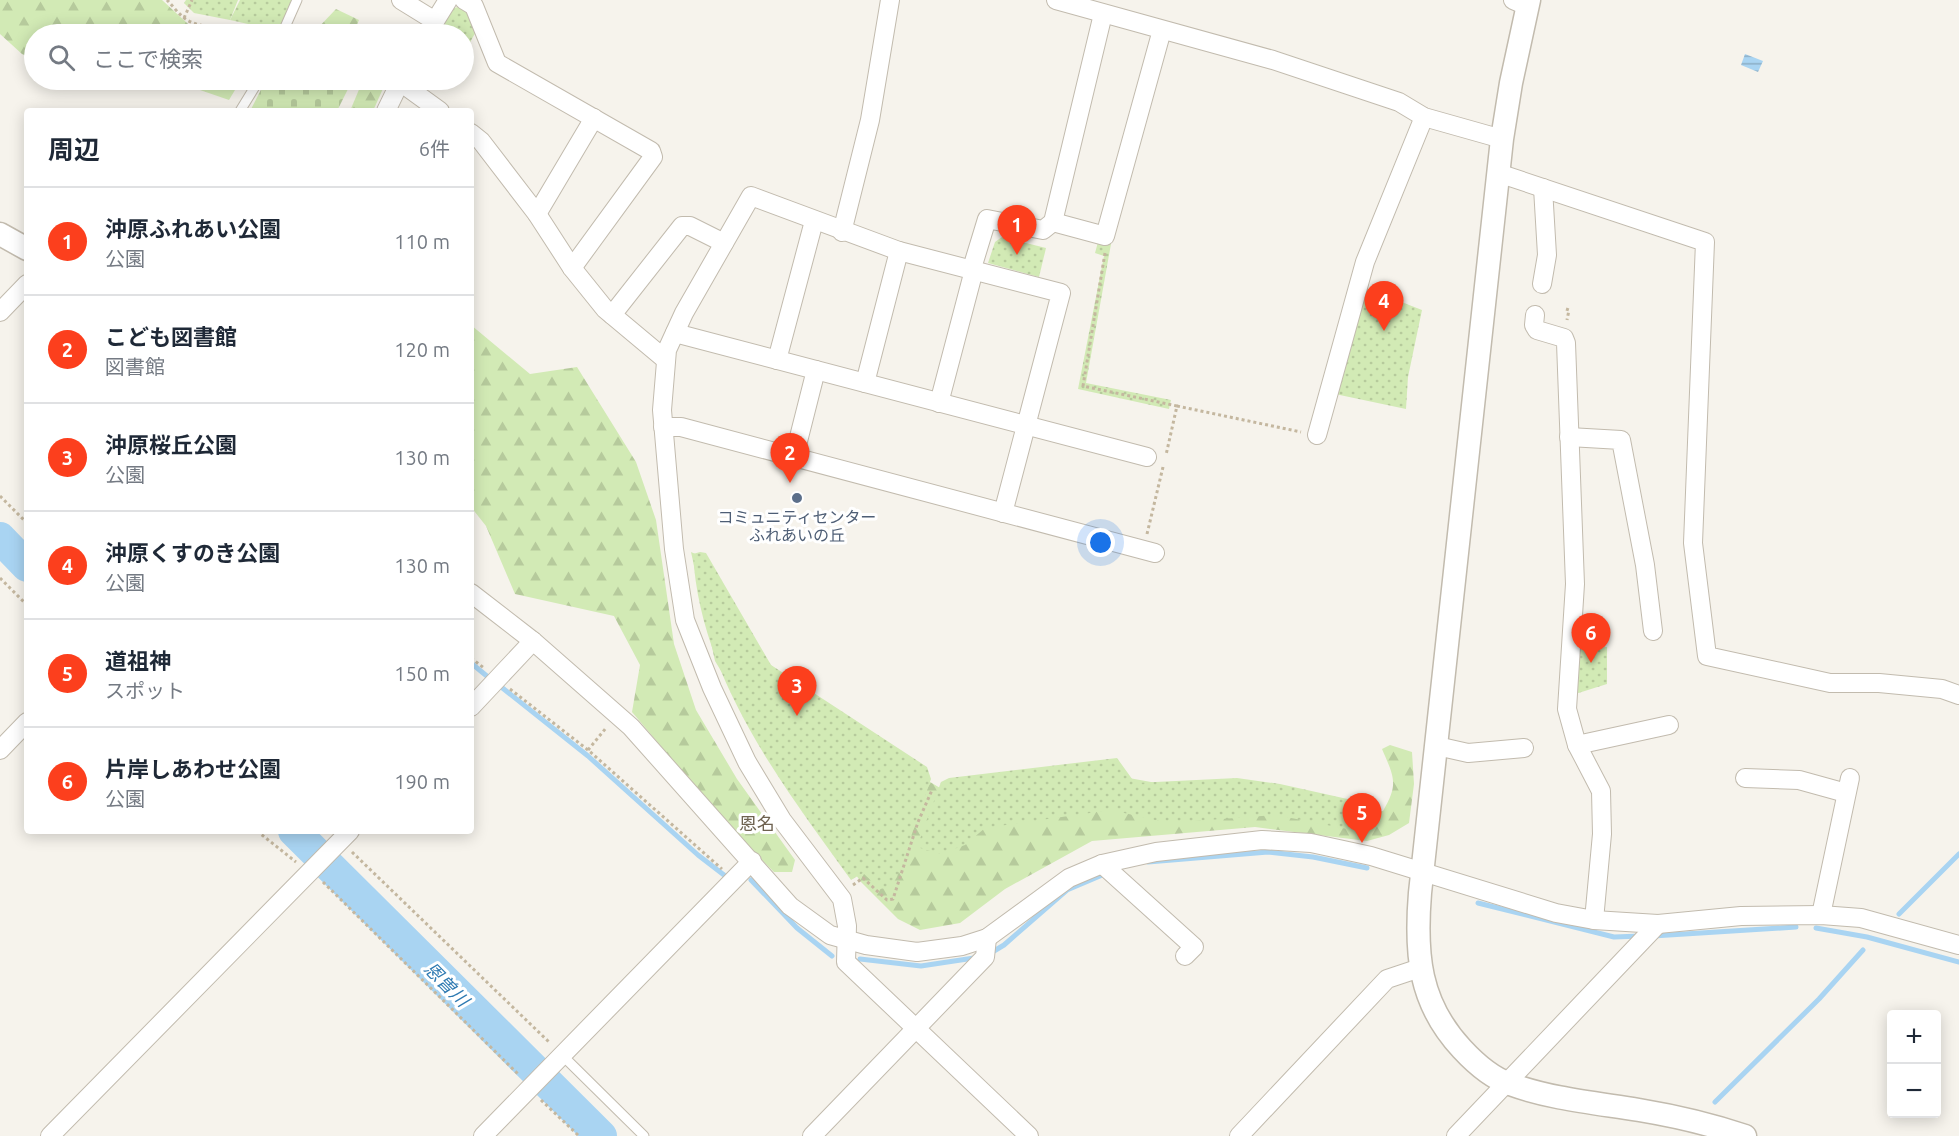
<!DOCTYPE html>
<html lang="ja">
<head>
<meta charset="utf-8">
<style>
  body { margin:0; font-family:Ubuntu,"Noto Sans JP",sans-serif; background:#f6f6f7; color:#1f2937 }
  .controls { position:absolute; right:18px; bottom:18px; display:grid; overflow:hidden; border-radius:6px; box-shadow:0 3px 15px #0003 }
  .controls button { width:54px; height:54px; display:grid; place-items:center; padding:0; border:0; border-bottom:2px solid #e0e1e3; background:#fff; color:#1f2937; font:30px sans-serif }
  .you { position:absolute; left:1101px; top:543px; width:21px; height:21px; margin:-15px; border:4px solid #fff; border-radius:50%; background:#1a73e8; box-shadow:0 0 0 9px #1a73e833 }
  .badge { display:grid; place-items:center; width:39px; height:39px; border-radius:50%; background:#fc3f1d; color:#fff; font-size:20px; font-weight:700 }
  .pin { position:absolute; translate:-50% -50px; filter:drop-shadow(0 2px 3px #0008) }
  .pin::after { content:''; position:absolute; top:32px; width:21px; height:18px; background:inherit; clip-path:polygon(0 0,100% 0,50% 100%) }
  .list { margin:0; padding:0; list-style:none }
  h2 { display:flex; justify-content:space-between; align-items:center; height:78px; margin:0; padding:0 24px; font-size:26px }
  h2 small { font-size:20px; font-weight:400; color:#747a83 }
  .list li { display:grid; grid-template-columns:39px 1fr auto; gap:18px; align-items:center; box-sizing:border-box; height:108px; padding:0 24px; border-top:2px solid #e0e1e3 }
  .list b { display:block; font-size:22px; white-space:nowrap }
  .list p { margin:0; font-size:20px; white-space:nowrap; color:#747a83 }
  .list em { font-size:20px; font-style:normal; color:#747a83 }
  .icon { flex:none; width:33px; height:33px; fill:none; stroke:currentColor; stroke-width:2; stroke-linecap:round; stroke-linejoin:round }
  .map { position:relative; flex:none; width:1959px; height:1136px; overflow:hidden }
  .search { position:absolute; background:#fff; box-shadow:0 3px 15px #0003; left:24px; top:24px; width:450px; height:66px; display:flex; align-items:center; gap:15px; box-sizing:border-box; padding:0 21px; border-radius:33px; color:#747a83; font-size:22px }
  .panel { position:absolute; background:#fff; box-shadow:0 3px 15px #0003; left:24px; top:108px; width:450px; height:726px; border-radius:6px }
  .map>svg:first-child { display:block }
  .forest { fill:url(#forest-firs) }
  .cemetery { fill:url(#cemetery-stones) }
  .park { fill:url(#park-dots) }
  .water { fill:url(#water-rules) }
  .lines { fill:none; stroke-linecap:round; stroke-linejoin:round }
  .stream { stroke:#a9d4f2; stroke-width:5 }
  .river { stroke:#a9d4f2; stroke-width:32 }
  .service-casing { stroke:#c2bbae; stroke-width:11 }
  .minor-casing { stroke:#c2bbae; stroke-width:20 }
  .tertiary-casing { stroke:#c2bbae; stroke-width:25 }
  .path { stroke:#c4b79f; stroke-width:3; stroke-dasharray:3 3; stroke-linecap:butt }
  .service { stroke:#fff; stroke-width:9 }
  .minor { stroke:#fff; stroke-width:18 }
  .tertiary { stroke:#fff; stroke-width:22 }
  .service-dot { fill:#5c6f8a; stroke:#fff; stroke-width:2 }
  .labels { text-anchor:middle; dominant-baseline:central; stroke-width:6; stroke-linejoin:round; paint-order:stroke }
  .service-label { font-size:16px; fill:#4e5e75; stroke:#fff }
  .neighbourhood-label { font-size:18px; fill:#6e6250; stroke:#fff }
  .water-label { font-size:18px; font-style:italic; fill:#2e7ab2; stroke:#fff }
</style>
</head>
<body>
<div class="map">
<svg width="1959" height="1136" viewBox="0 0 1959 1136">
  <defs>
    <pattern id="forest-firs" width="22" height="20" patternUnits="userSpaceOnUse" patternTransform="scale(1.5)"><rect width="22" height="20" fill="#d2eab5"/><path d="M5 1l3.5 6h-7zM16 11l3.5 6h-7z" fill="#b6ca9c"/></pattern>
    <pattern id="cemetery-stones" width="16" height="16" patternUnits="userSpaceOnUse" patternTransform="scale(1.5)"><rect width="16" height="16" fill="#d2eab5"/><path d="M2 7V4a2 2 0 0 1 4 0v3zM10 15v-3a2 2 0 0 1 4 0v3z" fill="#b6ca9c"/></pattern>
    <pattern id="park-dots" width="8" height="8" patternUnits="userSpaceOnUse" patternTransform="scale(1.5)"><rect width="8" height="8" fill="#d2eab5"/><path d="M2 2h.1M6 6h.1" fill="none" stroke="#b6ca9c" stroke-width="1.8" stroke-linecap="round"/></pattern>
    <pattern id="water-rules" width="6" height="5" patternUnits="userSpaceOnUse" patternTransform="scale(1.5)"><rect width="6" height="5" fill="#a9d4f2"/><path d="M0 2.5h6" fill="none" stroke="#8caec5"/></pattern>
  </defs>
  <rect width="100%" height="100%" fill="#f6f3ec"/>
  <g class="forest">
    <polygon points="0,0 162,0 199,34 34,34 34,59 22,54 0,34"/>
    <polygon points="336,9 359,20 353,34 318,34 317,29"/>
    <polygon points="171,80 241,80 229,100"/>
    <polygon points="363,80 381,80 385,84 373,111 350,111"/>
    <polygon points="471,325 530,374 577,367 636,462 656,520 674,644 696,710 737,779 795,860 792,872 774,872 730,828 632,712 640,665 614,616 515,594 486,526 471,507"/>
    <path d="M691 552 709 560 764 660 903 766 952 795 1107 774 1173 786 1295 798 1358 811H1383C1399 784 1394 777 1382 749L1390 745 1412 752 1414 784 1409 823 1389 835 1367 841 1255 827 1092 841 1005 889 960 923 920 930 898 919 860 881 834 841 801 803 715 661Z"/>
  </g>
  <polygon class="cemetery" points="266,80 350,80 352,81 337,111 250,111"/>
  <g class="park">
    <polygon points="186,0 238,0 230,20 194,13 184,3"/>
    <polygon points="240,0 294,0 279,31 230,20"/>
    <polygon points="462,6 470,10 478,28 464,53 464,34 438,34 454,8"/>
    <polygon points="1002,237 1046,248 1039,277 988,263 995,242"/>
    <polygon points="1098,242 1111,244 1086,383 1171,400 1169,409 1078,389 1104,256 1095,253"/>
    <polygon points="1363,287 1422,310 1408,377 1406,409 1335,394"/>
    <path d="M700 552 706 553 771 665 927 767 931 779 897 877 891 887 880 889 863 873 851 880C781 783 700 678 693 554Z"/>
    <polygon points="1607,647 1607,684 1572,695 1577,649"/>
    <polygon points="1117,758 1135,783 1237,778 1280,784 1352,800 1347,829 1276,815 1168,823 1111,810 985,828 965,845 940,854 917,847 941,782 949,778"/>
  </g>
  <polygon class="water" points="1745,54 1763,61 1758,72 1741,65"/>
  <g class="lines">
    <g class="stream">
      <polyline points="471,663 488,677"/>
      <polyline points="500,686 588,756 698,855 724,875"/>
      <polyline points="1148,862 1268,852 1313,857 1367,868"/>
      <polyline points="751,880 797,928 832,956"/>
      <polyline points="1478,903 1614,937 1641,936"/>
      <polyline points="1899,914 1959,854"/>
      <polyline points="1816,928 1867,937 1959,962"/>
      <polyline points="1653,936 1796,927"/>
      <polyline points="994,951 1004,945 1067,890 1107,873"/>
      <polyline points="860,959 921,966 974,958"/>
      <polyline points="1715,1102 1819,999 1863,950"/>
    </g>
    <g class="river">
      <polyline points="0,538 27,566"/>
      <polyline points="294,831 601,1136"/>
    </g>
    <g class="service-casing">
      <g id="service">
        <polyline points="282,34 297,0"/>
        <polyline points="240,111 259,80"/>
        <polyline points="562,1055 644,1136"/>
      </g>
    </g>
    <g class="minor-casing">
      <g id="minor">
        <polyline points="401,0 435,21"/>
        <polyline points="464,0 474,6 497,63 651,151 653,157 572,268"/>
        <polyline points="1056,0 1273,60 1399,102 1424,117 1502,139"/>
        <polyline points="1513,0 1527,6"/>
        <polyline points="427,34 448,0"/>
        <polyline points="400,82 440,111"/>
        <polyline points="386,111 401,80"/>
        <polyline points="471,133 481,141 537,214 572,268 605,309 666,360"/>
        <polyline points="1498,173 1705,242 1693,543 1707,656 1830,683 1879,683 1942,689 1959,695"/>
        <polyline points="537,214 594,118"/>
        <polyline points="1053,222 1105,236 1162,30"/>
        <polyline points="842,232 870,120 890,0"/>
        <polyline points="1542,284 1547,255 1543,188"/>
        <polyline points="0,312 27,284"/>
        <polyline points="612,315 682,226 690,226 724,243"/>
        <polyline points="1535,315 1534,325 1537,330 1564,338 1566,343 1575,584 1567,709 1577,745 1601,791 1602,834 1594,920"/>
        <polyline points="675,333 1147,457"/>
        <polyline points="777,360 814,221"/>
        <polyline points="865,383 899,251"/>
        <polyline points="939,403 974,270 973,265 987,219 1043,230 1053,222 1103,14"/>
        <polyline points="663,427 681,427 1155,553"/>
        <polyline points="1317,435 1365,262 1424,117"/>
        <polyline points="1569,437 1621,440 1645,565 1653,631"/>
        <polyline points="794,457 816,370"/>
        <polyline points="1003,513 1061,293 899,251 751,196 684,313 667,350 662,410 674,549 685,620 712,688 747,762 782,820 842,899 847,926 846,962 1029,1136"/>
        <polyline points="471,593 533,641 631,727 790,906 830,935 866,945 917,952 962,946 987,938 1069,878 1102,864 1156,852 1262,840 1311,843 1371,856 1556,913 1594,920 1658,924 1741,916 1821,915 1861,918 1959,945"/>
        <polyline points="471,707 533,641"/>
        <polyline points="1577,745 1669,725"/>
        <polyline points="1437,746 1468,753 1524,748"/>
        <polyline points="0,750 27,722"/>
        <polyline points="1745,778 1799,780 1846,793"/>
        <polyline points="1102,864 1194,947 1185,956"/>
        <polyline points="1821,915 1850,778"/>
        <polyline points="50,1136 350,831"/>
        <polyline points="483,1136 752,861"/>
        <polyline points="812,1136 985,957 987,938"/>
        <polyline points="1239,1136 1387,979 1420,968"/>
        <polyline points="1456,1136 1658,924"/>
      </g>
    </g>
    <g class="tertiary-casing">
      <g id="tertiary">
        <path d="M1529 0 1511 83 1502 139 1420 893C1415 954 1419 1003 1462 1049 1475 1063 1492 1078 1510 1084 1551 1099 1596 1103 1639 1110 1675 1116 1710 1124 1745 1136"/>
        <polyline points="0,234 27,249"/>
      </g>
    </g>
    <g class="path">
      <path d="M167 0C173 6 179 15 187 20 208 32 234 25 256 34"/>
      <polyline points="184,18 192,0"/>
      <polyline points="1105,253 1083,386 1177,406 1166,455"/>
      <polyline points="1566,309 1569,310 1567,320"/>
      <polyline points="1177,406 1301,432"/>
      <polyline points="0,496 27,523"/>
      <polyline points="1147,534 1163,467"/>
      <polyline points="0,578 27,605"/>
      <polyline points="471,658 484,668"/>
      <polyline points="510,689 588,750 722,869"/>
      <polyline points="588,750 606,728"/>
      <polyline points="257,831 296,862"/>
      <polyline points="352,852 550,1043"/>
      <polyline points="323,882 519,1075"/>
      <polyline points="853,885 863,878 887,900 893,899 918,822 932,790"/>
      <polyline points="541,1100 579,1136"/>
    </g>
    <use href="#service" class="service"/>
    <use href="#minor" class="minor"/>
    <use href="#tertiary" class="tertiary"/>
  </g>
  <circle class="service-dot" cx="797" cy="498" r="6"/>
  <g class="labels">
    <g class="service-label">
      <text x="797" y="517">コミュニティセンター<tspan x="797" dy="18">ふれあいの丘</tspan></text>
    </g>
    <g class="neighbourhood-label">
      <text x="757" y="823">恩名</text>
    </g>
    <g class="water-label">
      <text transform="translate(447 984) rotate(45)">恩曽川</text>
    </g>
  </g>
</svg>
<div class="controls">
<button>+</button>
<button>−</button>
</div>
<div class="you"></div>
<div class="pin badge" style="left:1017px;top:255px">1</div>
<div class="pin badge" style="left:790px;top:483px">2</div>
<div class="pin badge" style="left:797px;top:716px">3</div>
<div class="pin badge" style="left:1384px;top:331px">4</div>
<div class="pin badge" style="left:1362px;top:843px">5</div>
<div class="pin badge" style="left:1591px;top:663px">6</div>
<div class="search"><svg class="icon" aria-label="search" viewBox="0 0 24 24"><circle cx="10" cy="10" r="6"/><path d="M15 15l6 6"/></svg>ここで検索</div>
<section class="panel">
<h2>周辺<small>6件</small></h2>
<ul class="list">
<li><span class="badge">1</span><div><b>沖原ふれあい公園</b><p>公園</p></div><em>110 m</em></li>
<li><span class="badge">2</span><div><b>こども図書館</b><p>図書館</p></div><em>120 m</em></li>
<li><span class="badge">3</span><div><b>沖原桜丘公園</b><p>公園</p></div><em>130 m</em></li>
<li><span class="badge">4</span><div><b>沖原くすのき公園</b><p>公園</p></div><em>130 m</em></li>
<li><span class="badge">5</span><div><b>道祖神</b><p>スポット</p></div><em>150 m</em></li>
<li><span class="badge">6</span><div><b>片岸しあわせ公園</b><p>公園</p></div><em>190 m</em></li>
</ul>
</section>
</div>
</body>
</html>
